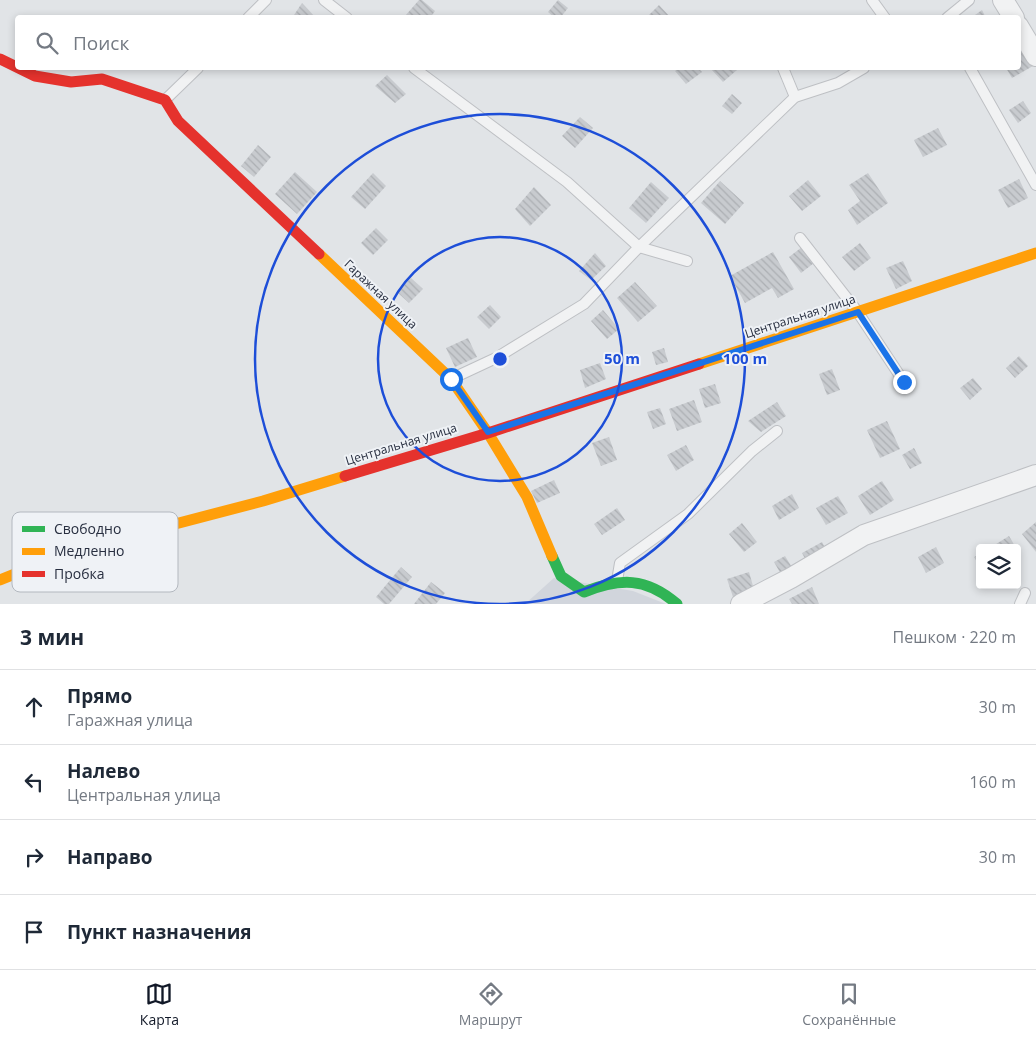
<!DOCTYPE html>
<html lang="ru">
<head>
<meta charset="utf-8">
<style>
  body { margin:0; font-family:"Open Sans",sans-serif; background:#f2f2f3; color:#1f2937 }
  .controls { position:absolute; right:15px; bottom:15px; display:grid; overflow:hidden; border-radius:5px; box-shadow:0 2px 8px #0003 }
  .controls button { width:45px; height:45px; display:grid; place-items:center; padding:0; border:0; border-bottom:1px solid #e0e1e3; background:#fff; color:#1f2937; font:25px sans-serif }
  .stop { position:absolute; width:15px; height:15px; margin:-11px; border:4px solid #1a73e8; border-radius:50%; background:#fff }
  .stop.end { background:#1a73e8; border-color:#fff; box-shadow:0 1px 5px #0008 }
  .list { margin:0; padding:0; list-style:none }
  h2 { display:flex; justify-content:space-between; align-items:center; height:65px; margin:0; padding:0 20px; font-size:21px }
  h2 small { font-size:16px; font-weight:400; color:#747a83 }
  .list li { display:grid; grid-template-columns:32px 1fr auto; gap:15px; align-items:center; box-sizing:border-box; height:75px; padding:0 20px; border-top:1px solid #e0e1e3 }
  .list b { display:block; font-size:19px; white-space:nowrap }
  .list p { margin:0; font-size:16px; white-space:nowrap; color:#747a83 }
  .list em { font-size:16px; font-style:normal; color:#747a83 }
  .icon { flex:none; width:28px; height:28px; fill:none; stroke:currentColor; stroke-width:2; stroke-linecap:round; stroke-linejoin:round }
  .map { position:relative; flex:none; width:1036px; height:604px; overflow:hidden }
  .search { position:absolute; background:#fff; box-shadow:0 2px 8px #0003; left:15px; right:15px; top:15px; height:55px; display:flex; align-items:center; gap:12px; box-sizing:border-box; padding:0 18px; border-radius:5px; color:#747a83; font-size:19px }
  .sheet { height:365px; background:#fff }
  nav { display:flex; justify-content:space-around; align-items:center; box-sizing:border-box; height:70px; border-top:1px solid #e0e1e3; background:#fff; font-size:14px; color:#747a83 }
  nav a { display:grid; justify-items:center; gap:2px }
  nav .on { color:#111827 }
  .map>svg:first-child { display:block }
  .built { fill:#d1d5dc }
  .building { fill:url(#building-back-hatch) }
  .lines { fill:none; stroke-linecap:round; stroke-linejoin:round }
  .lane-casing { stroke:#bec0c4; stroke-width:12 }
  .street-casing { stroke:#bec0c4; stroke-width:22 }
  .lane { stroke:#f1f2f3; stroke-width:10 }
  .street { stroke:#f1f2f3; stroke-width:20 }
  .fast { stroke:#30b455; stroke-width:11 }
  .slow { stroke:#ff9f0a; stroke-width:11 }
  .jam { stroke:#e5322d; stroke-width:11 }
  .route { stroke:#1a73e8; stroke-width:6 }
  .ring { fill:none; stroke:#1d4ed8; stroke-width:2.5 }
  .labels { text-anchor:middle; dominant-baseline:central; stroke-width:4; stroke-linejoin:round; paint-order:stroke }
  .street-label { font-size:12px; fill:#282f40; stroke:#eff2f6 }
  .key { fill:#eff2f6; stroke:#b3b8bf; stroke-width:1 }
  .key-label { font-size:14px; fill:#282f40 }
  .centre { fill:#1d4ed8; stroke:#eff2f6; stroke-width:2.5 }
  .ring-label { font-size:15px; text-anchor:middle; font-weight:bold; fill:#1d4ed8; stroke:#eff2f6; stroke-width:4; stroke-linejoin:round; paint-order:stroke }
</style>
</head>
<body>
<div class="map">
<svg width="1036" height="604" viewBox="0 0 1036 604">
  <defs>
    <pattern id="building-back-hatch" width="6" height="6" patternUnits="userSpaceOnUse" patternTransform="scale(1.25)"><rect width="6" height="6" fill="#c8cbcf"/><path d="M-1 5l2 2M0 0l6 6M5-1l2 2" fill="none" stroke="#acafb3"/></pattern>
  </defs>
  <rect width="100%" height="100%" fill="#e1e4e7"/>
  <polygon class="built" points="554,578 633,591 666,604 525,604"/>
  <g class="building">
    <polygon points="419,0 422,0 435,11 430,18 406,18 405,16"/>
    <polygon points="558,0 568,8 560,18 555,18 548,12"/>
    <polygon points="302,3 316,18 292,18"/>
    <polygon points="659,5 671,18 646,18"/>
    <polygon points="982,10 986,18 971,18"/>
    <polygon points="1018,41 1033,66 1012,78 1006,68 1018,68"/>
    <polygon points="679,68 698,68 702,72 686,84 675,71"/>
    <polygon points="710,68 734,68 737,70 723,82"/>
    <polygon points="387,75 406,94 395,103 375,86"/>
    <polygon points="732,94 742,103 732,114 722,106"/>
    <polygon points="1023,101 1031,113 1018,123 1009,110"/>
    <polygon points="580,117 593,128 575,148 562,136"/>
    <polygon points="938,128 947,145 923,157 914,140"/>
    <polygon points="258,145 271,157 254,177 241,166"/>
    <polygon points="295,172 317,192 297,214 275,194"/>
    <polygon points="373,173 386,186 365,209 351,197"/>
    <polygon points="868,173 888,203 857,225 848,210 860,201 849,185"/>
    <polygon points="1019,179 1028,198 1008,208 998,190"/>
    <polygon points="808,180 821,196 802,211 789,196"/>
    <polygon points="720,181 744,203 725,224 701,203"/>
    <polygon points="651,182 669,198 646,223 629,208"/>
    <polygon points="534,187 551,205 530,226 515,209"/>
    <polygon points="376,228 388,240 373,255 361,243"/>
    <polygon points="860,243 871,258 854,271 842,257"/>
    <polygon points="802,247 814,263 801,273 789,257"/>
    <polygon points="773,252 794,289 778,298 772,288 745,303 730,276"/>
    <polygon points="595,253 606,266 591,280 579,271"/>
    <polygon points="903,261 912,281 896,289 886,268"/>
    <polygon points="411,278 423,289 409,303 397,292"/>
    <polygon points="635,282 657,306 638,322 617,298"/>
    <polygon points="490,305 501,317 489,329 477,317"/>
    <polygon points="603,310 619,329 607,339 591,321"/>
    <polygon points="468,338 477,357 455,367 446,348"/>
    <polygon points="664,348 668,362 656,365 652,352"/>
    <polygon points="1019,356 1028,366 1015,378 1006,368"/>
    <polygon points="600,363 606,379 585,388 580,370"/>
    <polygon points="832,369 840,390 827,395 819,374"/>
    <polygon points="973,378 982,389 970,400 960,388"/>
    <polygon points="715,384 721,403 705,408 699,389"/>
    <polygon points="694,400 702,422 677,431 669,409"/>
    <polygon points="777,402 786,416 761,432 748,421"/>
    <polygon points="660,408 666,424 653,429 647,412"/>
    <polygon points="887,421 900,449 880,458 867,430"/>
    <polygon points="609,437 617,460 601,466 592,443"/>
    <polygon points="686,445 694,460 676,471 667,455"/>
    <polygon points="914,448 922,463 910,469 902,455"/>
    <polygon points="554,480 560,493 537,503 531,491"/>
    <polygon points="882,481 894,500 870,515 858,496"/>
    <polygon points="792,494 799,508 779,520 772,506"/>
    <polygon points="838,496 848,513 826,525 816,508"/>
    <polygon points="617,508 625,520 602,535 594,524"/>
    <polygon points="1036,522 1036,552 1022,534"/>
    <polygon points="742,523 757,542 744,552 729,534"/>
    <polygon points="1009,536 1016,548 990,548 993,546"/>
    <polygon points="822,542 828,553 808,564 802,553"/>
    <polygon points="936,547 944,563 926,573 918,557"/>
    <polygon points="980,554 980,567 974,557"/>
    <polygon points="785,556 793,569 782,576 774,562"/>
    <polygon points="401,567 412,577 389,604 384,604 376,597"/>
    <polygon points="749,572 755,593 734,600 727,579"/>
    <polygon points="431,582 445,593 436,604 414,604"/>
    <polygon points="812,587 819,604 792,604 789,599"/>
  </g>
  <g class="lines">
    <g class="lane-casing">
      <g id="lane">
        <polyline points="324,0 347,18"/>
        <polyline points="872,0 885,18"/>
        <polyline points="248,18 266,0"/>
        <polyline points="947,18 969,0"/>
        <polyline points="414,68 567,182 639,247 687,261"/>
        <polyline points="783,68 795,97"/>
        <polyline points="970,68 1036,185"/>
        <polyline points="166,99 198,68"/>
        <polyline points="800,238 857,311 904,382"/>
        <polyline points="451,379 496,358 584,304 639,247 795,97 838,83 864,68"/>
        <polyline points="617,581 620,563 688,514 752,451 777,431"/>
        <polyline points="1020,604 1025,593"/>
      </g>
    </g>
    <g class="street-casing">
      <g id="street">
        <polyline points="1003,0 1014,18"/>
        <polyline points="1018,26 1036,56"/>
        <polyline points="741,604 791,578 864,535 1036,475"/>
      </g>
    </g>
    <use href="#lane" class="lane"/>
    <use href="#street" class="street"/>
    <path class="fast" d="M552 556 561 576 584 592C620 578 646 577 677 604"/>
    <g class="slow">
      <polyline points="319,254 451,379 488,433 527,497 552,556"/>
      <polyline points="699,364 1036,253"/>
      <polyline points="0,580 72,551 263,501 345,476"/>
    </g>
    <g class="jam">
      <polyline points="0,59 35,76 71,82 102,79 165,100 178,121 319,254"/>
      <polyline points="345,476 488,433 699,364"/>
    </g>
  </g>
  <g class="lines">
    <polyline class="route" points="451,379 488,432 858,312 904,382"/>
  </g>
  <g class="ring">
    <circle cx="500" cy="359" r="122"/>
    <circle cx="500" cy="359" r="245"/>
  </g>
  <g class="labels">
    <g class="street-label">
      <text transform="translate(381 294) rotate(43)">Гаражная улица</text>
      <text transform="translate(800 316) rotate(-18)">Центральная улица</text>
      <text transform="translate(401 444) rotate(-17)">Центральная улица</text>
    </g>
  </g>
  <rect x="12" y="512" width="166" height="80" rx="8" class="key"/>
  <rect x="22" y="526" width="23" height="6" fill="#30b455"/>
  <rect x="22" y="548" width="23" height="7" fill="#ff9f0a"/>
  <rect x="22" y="571" width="23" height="6" fill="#e5322d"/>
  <g class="key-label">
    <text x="54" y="534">Свободно</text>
    <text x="54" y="556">Медленно</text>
    <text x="54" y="579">Пробка</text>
  </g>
  <circle cx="500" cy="359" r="8" class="centre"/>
  <g class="ring-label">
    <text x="622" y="364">50 m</text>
    <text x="745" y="364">100 m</text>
  </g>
</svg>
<div class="controls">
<button><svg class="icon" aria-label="layers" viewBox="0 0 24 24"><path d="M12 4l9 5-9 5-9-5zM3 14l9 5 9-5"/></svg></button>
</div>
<div class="stop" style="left:451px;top:379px"></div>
<div class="stop end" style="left:904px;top:382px"></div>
<div class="search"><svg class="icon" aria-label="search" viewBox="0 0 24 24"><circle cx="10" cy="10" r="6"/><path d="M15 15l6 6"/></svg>Поиск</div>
</div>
<section class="sheet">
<h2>3 мин<small>Пешком · 220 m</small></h2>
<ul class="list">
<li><svg class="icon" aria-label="ahead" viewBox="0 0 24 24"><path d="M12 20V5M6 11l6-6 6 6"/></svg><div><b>Прямо</b><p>Гаражная улица</p></div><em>30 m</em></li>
<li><svg class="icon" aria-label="left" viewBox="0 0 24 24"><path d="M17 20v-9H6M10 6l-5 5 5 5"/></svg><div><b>Налево</b><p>Центральная улица</p></div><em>160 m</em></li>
<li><svg class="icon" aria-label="right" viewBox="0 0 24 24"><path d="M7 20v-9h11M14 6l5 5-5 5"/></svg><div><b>Направо</b></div><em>30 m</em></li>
<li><svg class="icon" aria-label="arrive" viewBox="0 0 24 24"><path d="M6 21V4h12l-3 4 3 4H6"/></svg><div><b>Пункт назначения</b></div></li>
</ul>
</section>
<nav>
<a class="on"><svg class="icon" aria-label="map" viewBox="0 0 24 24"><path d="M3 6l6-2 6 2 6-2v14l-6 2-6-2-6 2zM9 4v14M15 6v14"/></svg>Карта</a>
<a><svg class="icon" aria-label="directions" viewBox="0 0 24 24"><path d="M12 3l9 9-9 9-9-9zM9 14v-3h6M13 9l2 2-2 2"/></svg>Маршрут</a>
<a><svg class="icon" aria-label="saved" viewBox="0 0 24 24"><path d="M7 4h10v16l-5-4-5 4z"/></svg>Сохранённые</a>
</nav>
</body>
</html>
